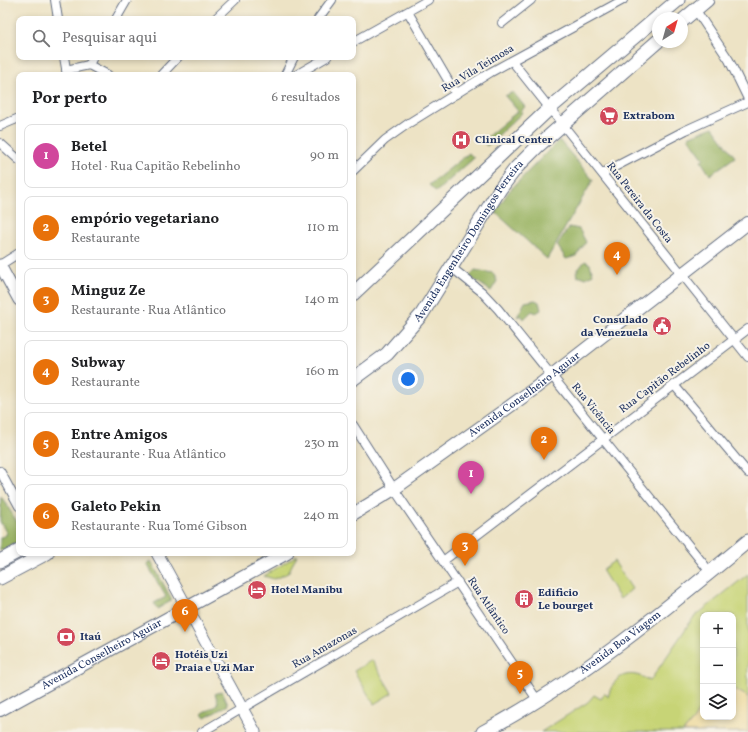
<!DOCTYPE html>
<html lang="pt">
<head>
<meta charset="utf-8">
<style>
  body { margin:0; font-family:Vollkorn,serif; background:#f6f6f6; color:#202124 }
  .controls { position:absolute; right:12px; bottom:12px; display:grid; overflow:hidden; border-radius:8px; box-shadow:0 2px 6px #0003 }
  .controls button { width:36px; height:36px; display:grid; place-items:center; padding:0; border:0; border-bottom:1px solid #e0e0e0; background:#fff; color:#202124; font:20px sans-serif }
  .compass { position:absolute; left:652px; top:12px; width:36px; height:36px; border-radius:50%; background:#fff; box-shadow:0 2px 6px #0003; rotate:37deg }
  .you { position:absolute; left:408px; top:379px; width:14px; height:14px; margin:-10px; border:3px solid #fff; border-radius:50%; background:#1a73e8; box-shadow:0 0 0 6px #1a73e833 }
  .badge { display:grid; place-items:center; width:26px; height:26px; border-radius:50%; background:#d1495b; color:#fff; font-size:13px; font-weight:700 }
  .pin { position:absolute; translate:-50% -33px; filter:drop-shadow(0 1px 2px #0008) }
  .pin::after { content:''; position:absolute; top:21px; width:14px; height:12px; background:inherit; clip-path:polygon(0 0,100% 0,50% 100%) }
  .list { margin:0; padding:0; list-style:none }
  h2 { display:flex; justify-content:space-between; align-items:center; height:52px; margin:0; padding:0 16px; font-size:17px }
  h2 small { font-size:13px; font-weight:400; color:#757577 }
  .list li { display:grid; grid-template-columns:26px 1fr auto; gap:12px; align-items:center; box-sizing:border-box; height:64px; margin:0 8px 8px; padding:0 8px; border:1px solid #e0e0e0; border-radius:8px }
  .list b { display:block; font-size:15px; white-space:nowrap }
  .list p { margin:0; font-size:13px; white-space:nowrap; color:#757577 }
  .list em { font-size:13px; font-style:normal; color:#757577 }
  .icon { flex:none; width:22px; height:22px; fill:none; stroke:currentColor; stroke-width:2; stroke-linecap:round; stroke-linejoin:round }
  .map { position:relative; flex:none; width:748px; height:732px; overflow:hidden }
  .search { position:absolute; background:#fff; box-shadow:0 2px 6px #0003; left:16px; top:16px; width:340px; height:44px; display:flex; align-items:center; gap:10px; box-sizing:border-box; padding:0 14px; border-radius:8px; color:#757577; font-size:15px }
  .panel { position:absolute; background:#fff; box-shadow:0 2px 6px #0003; left:16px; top:72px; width:340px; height:484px; border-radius:8px }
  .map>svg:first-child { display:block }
  .green { fill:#c7d476; stroke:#71826a }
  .forest { fill:#9db667; stroke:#5c7262 }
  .sand { fill:#eeda9e; stroke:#84847e }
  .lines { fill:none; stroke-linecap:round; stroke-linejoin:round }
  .minor-casing { stroke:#646e82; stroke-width:10 }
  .tertiary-casing { stroke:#646e82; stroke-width:13 }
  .secondary-casing { stroke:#646e82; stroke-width:14 }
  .primary-casing { stroke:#646e82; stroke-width:15 }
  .minor { stroke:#fff; stroke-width:8 }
  .tertiary { stroke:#fff; stroke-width:11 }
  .secondary { stroke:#fff; stroke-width:12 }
  .primary { stroke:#fff; stroke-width:13 }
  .labels { text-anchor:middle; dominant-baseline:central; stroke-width:4; stroke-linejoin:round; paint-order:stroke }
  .street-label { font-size:11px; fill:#1b2f5e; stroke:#f7f3e8 }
  .poi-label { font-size:11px; font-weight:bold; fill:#1b2f5e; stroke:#f7f3e8; text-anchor:start }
</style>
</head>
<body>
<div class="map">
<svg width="748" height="732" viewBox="0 0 748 732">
  <rect width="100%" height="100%" fill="#f7f3e8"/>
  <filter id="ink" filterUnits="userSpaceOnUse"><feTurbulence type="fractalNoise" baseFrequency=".025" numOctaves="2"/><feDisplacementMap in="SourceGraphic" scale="8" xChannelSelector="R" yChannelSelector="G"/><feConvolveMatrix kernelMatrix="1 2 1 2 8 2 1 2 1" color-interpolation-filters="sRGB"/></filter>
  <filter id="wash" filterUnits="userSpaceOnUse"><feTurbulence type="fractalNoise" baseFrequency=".012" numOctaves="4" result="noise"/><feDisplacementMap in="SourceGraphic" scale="16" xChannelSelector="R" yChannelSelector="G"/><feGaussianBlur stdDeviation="0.9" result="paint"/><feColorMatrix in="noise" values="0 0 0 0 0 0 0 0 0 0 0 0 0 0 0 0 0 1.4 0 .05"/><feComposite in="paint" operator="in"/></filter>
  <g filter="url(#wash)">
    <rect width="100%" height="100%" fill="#ede3c5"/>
    <g class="green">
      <polygon points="297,555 288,573 274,579 264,576"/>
      <polygon points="614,561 632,589 620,599 602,570"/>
      <path d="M748 574V697L733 688V615H703V704L694 719 683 732H541L588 702 594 695 601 699 605 693 608 697C614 673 631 669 650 681L693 618Z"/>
      <polygon points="372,660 392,693 374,704 354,671"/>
    </g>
    <g class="forest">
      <polygon points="513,92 525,107 521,111 522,113 487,146 482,141 518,111 505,96"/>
      <polygon points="713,127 735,157 710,175 701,161 704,159 688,137"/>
      <polygon points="559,140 593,180 547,259 495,212 510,190"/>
      <polygon points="469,153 474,158 436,192 429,185"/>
      <polygon points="569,227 579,229 586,242 576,256 566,259 557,245"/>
      <polygon points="585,261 590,264 593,274 586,278 581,276 578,277 576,272"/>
      <polygon points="475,270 493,273 497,281 491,291 469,276"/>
      <polygon points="535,300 539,302 541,310 536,313 532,311 524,319 521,315 517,317 525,302"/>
      <polygon points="1,496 19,525 19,541 0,551 0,538 7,534 0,521"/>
      <polygon points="151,561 171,598 171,601 157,609 154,603 166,597 147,564"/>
      <polygon points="222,691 228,705 205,718 202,714 216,706 218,702 215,694"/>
    </g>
    <polygon class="sand" points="733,688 748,697 748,732 683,732 694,719 703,704 703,717 733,717"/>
  </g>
  <g filter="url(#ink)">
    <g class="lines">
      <g class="minor-casing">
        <g id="minor">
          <polyline points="55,0 58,19"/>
          <polyline points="695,9 729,60 748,99"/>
          <polyline points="408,12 456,94"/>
          <polyline points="116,19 127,0"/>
          <polyline points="215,19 235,0"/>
          <polyline points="318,19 332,0"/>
          <polyline points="502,23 531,0"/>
          <polyline points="353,42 428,0"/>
          <polyline points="64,57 67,74"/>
          <polyline points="512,61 748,357"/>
          <polyline points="89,65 93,57"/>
          <polyline points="66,70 89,65 108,75"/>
          <polyline points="161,75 178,57"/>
          <polyline points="285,75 294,57"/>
          <polyline points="296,75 327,57"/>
          <polyline points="0,126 19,118"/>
          <polyline points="0,143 19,160"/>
          <polyline points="353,171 385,140 409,123 491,72 623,0"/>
          <polyline points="603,173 686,130 748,102"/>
          <polyline points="0,265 19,253"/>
          <polyline points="451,267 482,292 498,309 710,572"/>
          <polyline points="674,385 748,473"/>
          <polyline points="353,425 394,489 538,701"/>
          <polyline points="0,471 19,506"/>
          <polyline points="443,561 748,329"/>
          <polyline points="202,732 458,582"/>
        </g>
      </g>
      <g class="tertiary-casing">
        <g id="tertiary">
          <polyline points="0,265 19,300"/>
          <polyline points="157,553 255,732"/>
        </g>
      </g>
      <g class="secondary-casing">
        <g id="secondary">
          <path id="s1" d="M353 514 394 489 534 389 748 223"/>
          <path id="s2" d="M0 710 287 553"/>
        </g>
      </g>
      <g class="primary-casing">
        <g id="primary">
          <polyline points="682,21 707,0"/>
          <polyline points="353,294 549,109 678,0"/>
          <path id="s3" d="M353 379 387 354 422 314 500 189 516 168 539 145 658 41"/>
          <polyline points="0,561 19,551"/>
          <polyline points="0,578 47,553"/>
          <path id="s4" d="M483 732C579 681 665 610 748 541"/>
        </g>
      </g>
      <use href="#minor" class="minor"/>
      <use href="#tertiary" class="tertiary"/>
      <use href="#secondary" class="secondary"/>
      <use href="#primary" class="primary"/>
    </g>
  </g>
  <defs>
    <g id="supermarket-disc" transform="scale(1)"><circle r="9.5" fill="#d1495b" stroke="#f7f3e8"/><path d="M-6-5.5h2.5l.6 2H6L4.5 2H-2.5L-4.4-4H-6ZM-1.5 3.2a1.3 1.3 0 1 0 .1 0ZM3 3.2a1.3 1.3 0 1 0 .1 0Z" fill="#fff"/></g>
    <g id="hospital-disc" transform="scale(1)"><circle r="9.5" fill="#d1495b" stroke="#f7f3e8"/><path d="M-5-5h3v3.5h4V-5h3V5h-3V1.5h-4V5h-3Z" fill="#fff"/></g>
    <g id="civic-disc" transform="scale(1)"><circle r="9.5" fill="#d1495b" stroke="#f7f3e8"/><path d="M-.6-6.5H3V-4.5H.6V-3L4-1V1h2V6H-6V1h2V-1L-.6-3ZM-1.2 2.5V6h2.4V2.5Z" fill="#fff"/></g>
    <g id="hotel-disc" transform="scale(1)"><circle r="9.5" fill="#d1495b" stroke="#f7f3e8"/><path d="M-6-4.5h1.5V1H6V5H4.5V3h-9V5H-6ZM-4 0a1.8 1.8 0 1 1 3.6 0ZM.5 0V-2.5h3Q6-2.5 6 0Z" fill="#fff"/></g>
    <g id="building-disc" transform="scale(1)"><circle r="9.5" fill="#d1495b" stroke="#f7f3e8"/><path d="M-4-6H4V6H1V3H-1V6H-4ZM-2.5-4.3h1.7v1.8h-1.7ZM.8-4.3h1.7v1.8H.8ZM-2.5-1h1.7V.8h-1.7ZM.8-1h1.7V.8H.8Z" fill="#fff"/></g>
    <g id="bank-disc" transform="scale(1)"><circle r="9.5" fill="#d1495b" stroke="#f7f3e8"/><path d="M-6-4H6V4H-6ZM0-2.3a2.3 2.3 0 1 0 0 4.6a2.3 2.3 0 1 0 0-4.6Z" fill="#fff"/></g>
  </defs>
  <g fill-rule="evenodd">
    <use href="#supermarket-disc" x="609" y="116"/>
    <use href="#hospital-disc" x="461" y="140"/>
    <use href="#civic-disc" x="662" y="326"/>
    <use href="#hotel-disc" x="257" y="590"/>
    <use href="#building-disc" x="524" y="599"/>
    <use href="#bank-disc" x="66" y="637"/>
    <use href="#hotel-disc" x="161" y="661"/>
  </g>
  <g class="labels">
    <g class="street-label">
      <text transform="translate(478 69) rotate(-31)">Rua Vila Teimosa</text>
      <text transform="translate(639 203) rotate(52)">Rua Pereira da Costa</text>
      <text stroke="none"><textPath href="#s3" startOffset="182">Avenida Engenheiro Domingos Ferreira</textPath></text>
      <text transform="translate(665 378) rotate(-37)">Rua Capitão Rebelinho</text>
      <text stroke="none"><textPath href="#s1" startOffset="209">Avenida Conselheiro Aguiar</textPath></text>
      <text transform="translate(593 409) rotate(51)">Rua Vicência</text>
      <text transform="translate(488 606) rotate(56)">Rua Atlântico</text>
      <text stroke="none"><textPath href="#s4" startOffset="164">Avenida Boa Viagem</textPath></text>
      <text transform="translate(325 648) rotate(-30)">Rua Amazonas</text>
      <text stroke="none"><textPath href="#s2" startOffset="116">Avenida Conselheiro Aguiar</textPath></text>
    </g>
    <g class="poi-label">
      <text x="623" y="116">Extrabom</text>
      <text x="475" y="140">Clinical Center</text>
      <text x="648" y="320" text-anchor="end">Consulado<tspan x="648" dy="13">da Venezuela</tspan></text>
      <text x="271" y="590">Hotel Manibu</text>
      <text x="538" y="593">Edificio<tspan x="538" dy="13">Le bourget</tspan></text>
      <text x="80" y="637">Itaú</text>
      <text x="175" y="655">Hotéis Uzi<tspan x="175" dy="13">Praia e Uzi Mar</tspan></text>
    </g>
  </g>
</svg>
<div class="controls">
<button>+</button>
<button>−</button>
<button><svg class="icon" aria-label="layers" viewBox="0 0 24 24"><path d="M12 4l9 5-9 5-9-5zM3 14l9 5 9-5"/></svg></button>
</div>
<svg class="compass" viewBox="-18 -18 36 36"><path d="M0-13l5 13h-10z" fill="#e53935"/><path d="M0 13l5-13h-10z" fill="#757577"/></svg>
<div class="you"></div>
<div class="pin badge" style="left:471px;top:494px;background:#d1479c">1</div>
<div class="pin badge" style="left:544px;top:460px;background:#e8710a">2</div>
<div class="pin badge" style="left:465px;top:566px;background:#e8710a">3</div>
<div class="pin badge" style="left:617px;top:275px;background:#e8710a">4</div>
<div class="pin badge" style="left:520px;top:694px;background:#e8710a">5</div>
<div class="pin badge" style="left:185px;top:632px;background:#e8710a">6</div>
<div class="search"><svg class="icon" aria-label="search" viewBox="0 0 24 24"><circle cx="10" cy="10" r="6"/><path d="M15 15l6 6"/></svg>Pesquisar aqui</div>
<section class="panel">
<h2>Por perto<small>6 resultados</small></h2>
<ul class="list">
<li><span class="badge" style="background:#d1479c">1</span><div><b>Betel</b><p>Hotel · Rua Capitão Rebelinho</p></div><em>90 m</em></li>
<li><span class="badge" style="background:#e8710a">2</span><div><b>empório vegetariano</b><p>Restaurante</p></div><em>110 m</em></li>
<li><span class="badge" style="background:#e8710a">3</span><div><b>Minguz Ze</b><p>Restaurante · Rua Atlântico</p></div><em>140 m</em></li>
<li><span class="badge" style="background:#e8710a">4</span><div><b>Subway</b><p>Restaurante</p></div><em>160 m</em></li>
<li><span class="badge" style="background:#e8710a">5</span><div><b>Entre Amigos</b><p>Restaurante · Rua Atlântico</p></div><em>230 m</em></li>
<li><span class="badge" style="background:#e8710a">6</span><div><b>Galeto Pekin</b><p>Restaurante · Rua Tomé Gibson</p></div><em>240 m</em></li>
</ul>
</section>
</div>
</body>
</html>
